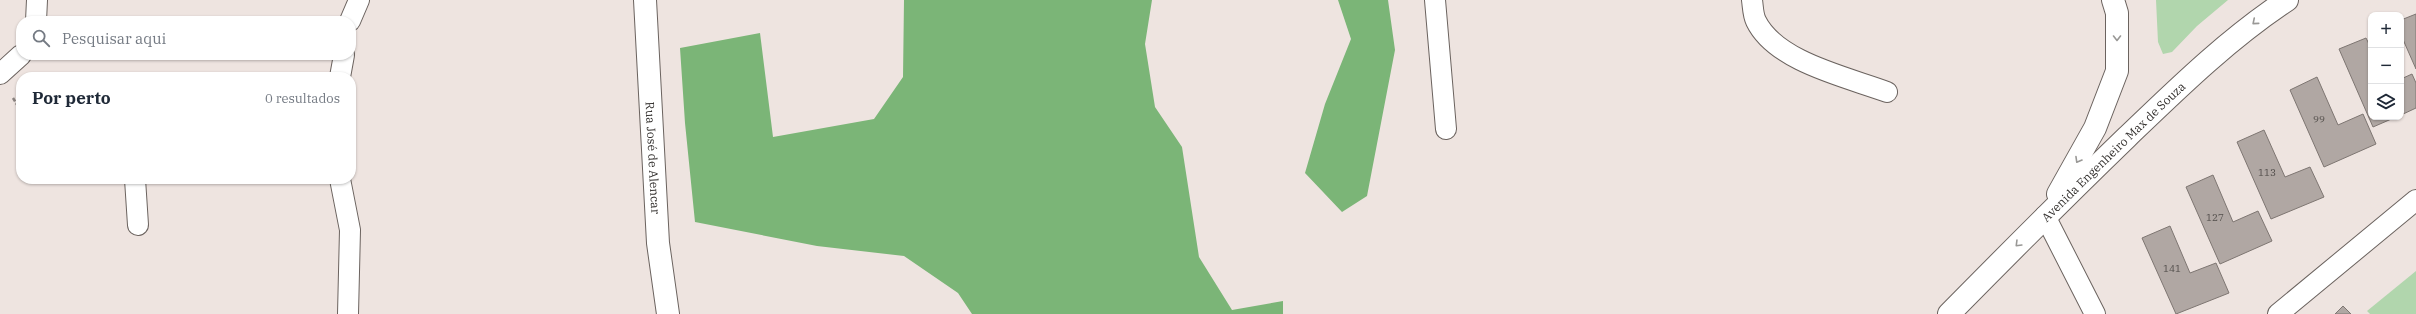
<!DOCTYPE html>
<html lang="pt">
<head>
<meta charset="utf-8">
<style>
  body { margin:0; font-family:"IBM Plex Serif",serif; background:#f2f2f3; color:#1f2937 }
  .controls { position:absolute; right:12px; top:12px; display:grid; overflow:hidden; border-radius:8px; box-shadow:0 1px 3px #0004 }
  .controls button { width:36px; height:36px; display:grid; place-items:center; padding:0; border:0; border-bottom:1px solid #e0e1e3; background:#fff; color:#1f2937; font:20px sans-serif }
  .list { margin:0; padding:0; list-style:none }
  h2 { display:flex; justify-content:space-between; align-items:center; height:52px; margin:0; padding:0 16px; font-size:17px }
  h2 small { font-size:13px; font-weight:400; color:#747a83 }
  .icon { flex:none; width:22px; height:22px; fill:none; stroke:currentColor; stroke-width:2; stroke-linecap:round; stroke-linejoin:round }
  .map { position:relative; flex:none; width:2416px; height:314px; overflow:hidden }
  .search { position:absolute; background:#fff; box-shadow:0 1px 3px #0004; left:16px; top:16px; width:340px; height:44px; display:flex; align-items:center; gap:10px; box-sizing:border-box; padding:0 14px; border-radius:16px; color:#747a83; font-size:15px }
  .panel { position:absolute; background:#fff; box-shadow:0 1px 3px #0004; left:16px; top:72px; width:340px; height:112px; border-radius:16px }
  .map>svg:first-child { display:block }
  .green { fill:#b1d6ad }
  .forest { fill:#7bb577 }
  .building { fill:#b0a7a3; stroke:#7e7672 }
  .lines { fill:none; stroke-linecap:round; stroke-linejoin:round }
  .service-casing { stroke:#6b635f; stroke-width:22 }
  .minor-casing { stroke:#6b635f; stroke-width:24 }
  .primary-casing { stroke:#6b635f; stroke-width:24 }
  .path { stroke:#8b8481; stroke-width:2.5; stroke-dasharray:4 2; stroke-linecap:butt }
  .service { stroke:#fff; stroke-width:20 }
  .minor { stroke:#fff; stroke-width:22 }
  .primary { stroke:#fff; stroke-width:22 }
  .oneway { stroke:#999896 }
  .labels { text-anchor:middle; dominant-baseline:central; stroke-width:3; stroke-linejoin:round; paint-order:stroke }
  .number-label { font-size:10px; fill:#524e4b }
  .street-label { font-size:12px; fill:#33302e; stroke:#eee4e0 }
</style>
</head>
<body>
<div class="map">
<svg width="2416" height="314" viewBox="0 0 2416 314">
  <rect width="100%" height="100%" fill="#eee4e0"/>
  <g class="green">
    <polygon points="2156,0 2228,0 2197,26 2172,52 2163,54 2158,42"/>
    <polygon points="2416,271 2416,314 2370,314 2367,311"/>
  </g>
  <g class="forest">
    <polygon points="904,0 1152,0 1145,44 1155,107 1182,147 1199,257 1232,310 1283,301 1283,314 972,314 958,293 904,256 817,246 695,222 685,123 680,48 760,33 773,137 874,119 903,77"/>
    <polygon points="1338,0 1388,0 1395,50 1367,196 1342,212 1305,173 1325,104 1351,39"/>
  </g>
  <g class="building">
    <polygon points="2416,14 2416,69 2401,35 2401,20"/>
    <polygon points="2366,38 2371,48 2371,117 2396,117 2373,127 2339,49"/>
    <polygon points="2412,74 2416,83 2416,108 2401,115 2401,79"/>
    <polygon points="2317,77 2338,125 2363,114 2376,144 2324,167 2290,90"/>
    <polygon points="2264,130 2285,177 2310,167 2324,197 2271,219 2237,142"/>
    <polygon points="2213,175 2233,222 2258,211 2272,241 2220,264 2186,187"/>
    <polygon points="2170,226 2190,273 2216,263 2229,293 2176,314 2142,238"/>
    <polygon points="2343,306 2351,314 2335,314"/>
  </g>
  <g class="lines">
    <g class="service-casing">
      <g id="service">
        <polyline points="1435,0 1446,129"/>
        <path d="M1752 0C1753 7 1753 15 1756 21 1776 62 1847 77 1887 92"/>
        <polyline points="36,21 37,0"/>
        <polyline points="350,21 359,0"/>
        <polyline points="0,74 21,55"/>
        <polyline points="340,77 344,55"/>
        <polyline points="135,179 138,225"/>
        <polyline points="340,179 350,230 348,314"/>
        <polyline points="2045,216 2095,314"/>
        <polyline points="2278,314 2416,200"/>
      </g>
    </g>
    <g class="minor-casing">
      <g id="minor">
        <path id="s1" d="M645 0 658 243 668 314"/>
      </g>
    </g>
    <g class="primary-casing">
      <g id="primary">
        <polyline points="2058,194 2095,128 2117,71 2117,13 2113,0"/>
        <path id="s2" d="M1949 314C2008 254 2067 195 2127 137 2177 89 2228 39 2287 0"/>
      </g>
    </g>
    <polyline class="path" points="13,98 19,108 21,108"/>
    <use href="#service" class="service"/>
    <use href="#minor" class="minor"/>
    <use href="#primary" class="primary"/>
  </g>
  <defs><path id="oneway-chevron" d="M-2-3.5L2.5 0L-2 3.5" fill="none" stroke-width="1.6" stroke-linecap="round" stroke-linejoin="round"/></defs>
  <g class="oneway">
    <use href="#oneway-chevron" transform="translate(2255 22) rotate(140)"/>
    <use href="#oneway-chevron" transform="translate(2117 38) rotate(90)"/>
    <use href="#oneway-chevron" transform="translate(2078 160) rotate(120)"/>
    <use href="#oneway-chevron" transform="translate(2018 244) rotate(135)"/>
  </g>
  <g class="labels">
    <g class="number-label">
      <text x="2319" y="119">99</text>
      <text x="2267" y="172">113</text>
      <text x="2215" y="217">127</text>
      <text x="2172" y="268">141</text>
    </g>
    <g class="street-label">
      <text stroke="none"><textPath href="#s2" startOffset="231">Avenida Engenheiro Max de Souza</textPath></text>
      <text stroke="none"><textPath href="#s1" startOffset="158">Rua José de Alencar</textPath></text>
    </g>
  </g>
</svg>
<div class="controls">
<button>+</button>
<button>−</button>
<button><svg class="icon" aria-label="layers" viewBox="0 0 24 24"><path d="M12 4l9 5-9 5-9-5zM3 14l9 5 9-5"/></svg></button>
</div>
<div class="search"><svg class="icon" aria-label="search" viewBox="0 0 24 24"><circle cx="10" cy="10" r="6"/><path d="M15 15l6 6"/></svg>Pesquisar aqui</div>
<section class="panel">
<h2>Por perto<small>0 resultados</small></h2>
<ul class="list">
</ul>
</section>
</div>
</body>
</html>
